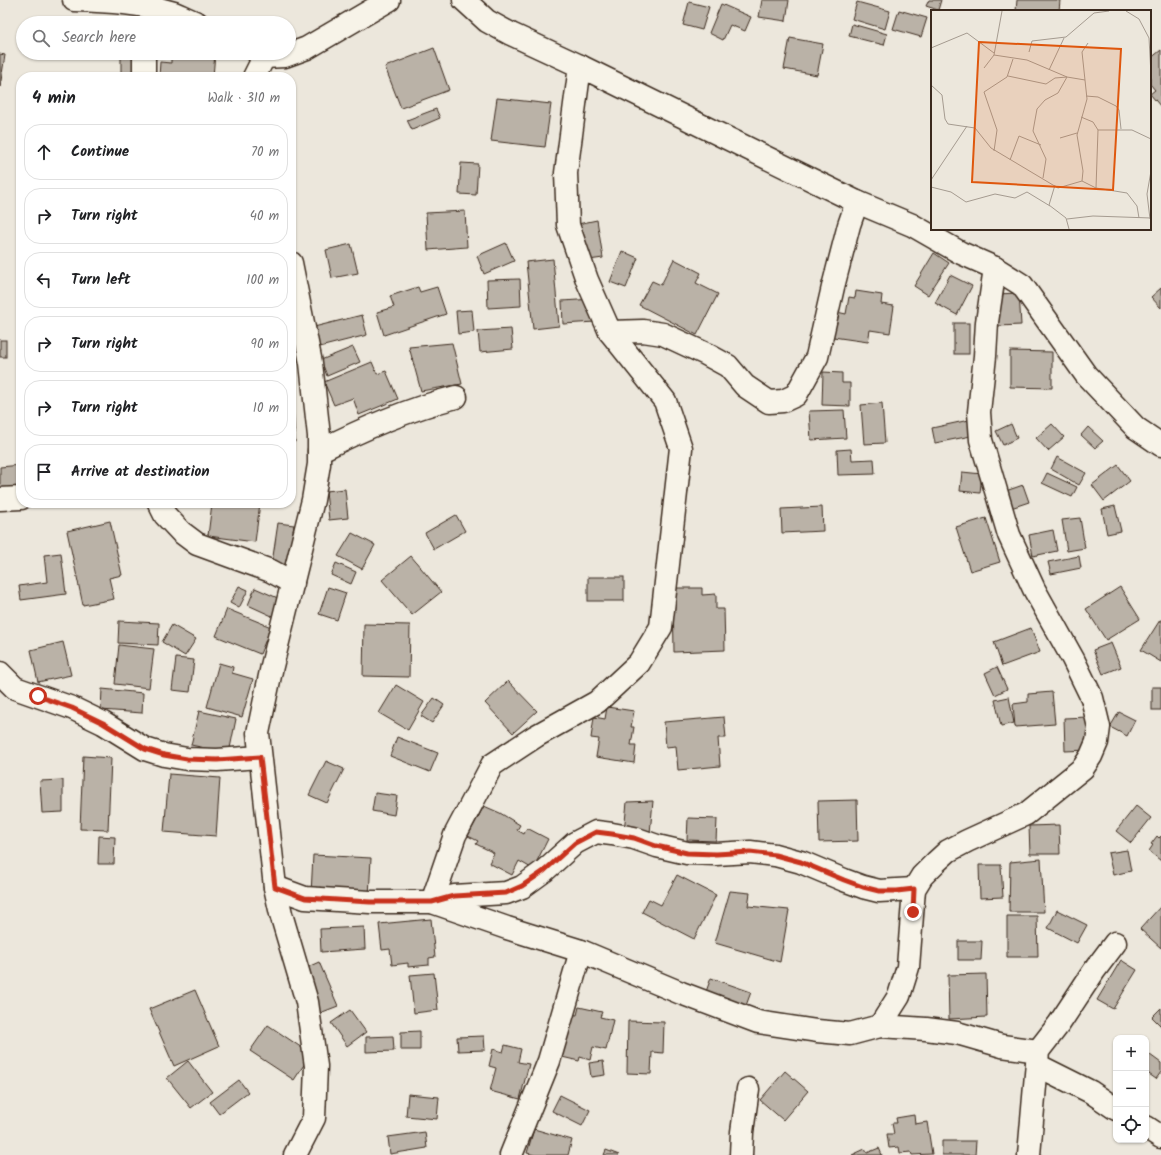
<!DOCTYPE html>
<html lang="en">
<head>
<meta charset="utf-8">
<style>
  body { margin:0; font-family:Kalam,sans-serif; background:#f2f2f2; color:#202124 }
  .controls { position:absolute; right:12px; bottom:12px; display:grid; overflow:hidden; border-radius:8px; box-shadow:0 1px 3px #0004 }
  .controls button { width:36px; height:36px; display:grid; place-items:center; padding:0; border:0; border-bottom:1px solid #e0e0e0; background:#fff; color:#202124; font:20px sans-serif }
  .stop { position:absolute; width:12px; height:12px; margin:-9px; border:3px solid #c8321e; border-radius:50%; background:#fff }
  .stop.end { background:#c8321e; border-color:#fff; box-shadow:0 1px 4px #0008 }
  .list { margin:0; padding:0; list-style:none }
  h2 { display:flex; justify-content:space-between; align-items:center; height:52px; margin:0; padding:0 16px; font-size:17px }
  h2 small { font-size:13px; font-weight:400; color:#757577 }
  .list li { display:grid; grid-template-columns:26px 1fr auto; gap:12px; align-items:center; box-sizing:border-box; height:56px; margin:0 8px 8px; padding:0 8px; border:1px solid #e0e0e0; border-radius:16px }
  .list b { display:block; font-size:15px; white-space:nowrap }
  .list em { font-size:13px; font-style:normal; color:#757577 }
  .icon { flex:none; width:22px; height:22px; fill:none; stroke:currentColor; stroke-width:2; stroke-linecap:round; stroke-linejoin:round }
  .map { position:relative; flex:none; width:1161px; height:1155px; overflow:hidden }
  .search { position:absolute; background:#fff; box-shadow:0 1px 3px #0004; left:16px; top:16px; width:280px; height:44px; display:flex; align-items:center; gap:10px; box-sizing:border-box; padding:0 14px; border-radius:22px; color:#757577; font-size:15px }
  .panel { position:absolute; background:#fff; box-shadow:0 1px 3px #0004; left:16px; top:72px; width:280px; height:436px; border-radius:16px }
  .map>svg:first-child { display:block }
  .building { fill:#bab2a7; stroke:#3b2a1e }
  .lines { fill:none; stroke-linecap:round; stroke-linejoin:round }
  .street-casing { stroke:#3b2a1e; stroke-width:25 }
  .street { stroke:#f7f3e8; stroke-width:22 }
  .route { stroke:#c8321e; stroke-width:5 }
  .inset-road { fill:none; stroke:#a59b90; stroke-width:1 }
  .view { fill:#df570d; fill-opacity:0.15; stroke:#df570d; stroke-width:2 }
  .inset-edge { fill:none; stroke:#3b2a1e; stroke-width:2 }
</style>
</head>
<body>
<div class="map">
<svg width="1161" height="1155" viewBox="0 0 1161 1155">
  <rect width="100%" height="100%" fill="#ece7dc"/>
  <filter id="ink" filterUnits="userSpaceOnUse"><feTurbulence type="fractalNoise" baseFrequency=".025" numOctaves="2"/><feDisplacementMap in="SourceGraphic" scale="8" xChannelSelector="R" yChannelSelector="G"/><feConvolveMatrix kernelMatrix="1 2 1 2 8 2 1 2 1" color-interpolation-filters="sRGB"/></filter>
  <g filter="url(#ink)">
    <g class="building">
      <polygon points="762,0 789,0 786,21 759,17"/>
      <polygon points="929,0 941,0 938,10 926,6"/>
      <polygon points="1017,0 1060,0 1059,11 1016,11"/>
      <polygon points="689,2 709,7 702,30 683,25"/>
      <polygon points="857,2 890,11 885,29 852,19"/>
      <polygon points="721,4 751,17 745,31 730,25 723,40 709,33"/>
      <polygon points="899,10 927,18 921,37 893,29"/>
      <polygon points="852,24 887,34 884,45 849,36"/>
      <polygon points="790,38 823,44 817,75 784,69"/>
      <polygon points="434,48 449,90 401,108 385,67"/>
      <polygon points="1161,50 1161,107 1150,94 1155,90 1150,84 1150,59"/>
      <polygon points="121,53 142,53 143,77 121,77"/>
      <polygon points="171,53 198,55 198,53 215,53 213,77 159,77 160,62 171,63"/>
      <polygon points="0,54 5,55 0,87"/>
      <polygon points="497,98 551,104 545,147 491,141"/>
      <polygon points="436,109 440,118 412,130 407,120"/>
      <polygon points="461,163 478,164 476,195 459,194"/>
      <polygon points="465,211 467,247 428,250 426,213"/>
      <polygon points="597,220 603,258 582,261 573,225"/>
      <polygon points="506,243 514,261 484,274 477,256"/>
      <polygon points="351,244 358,273 332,278 326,250"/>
      <polygon points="622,251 638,258 626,288 610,282"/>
      <polygon points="934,253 949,263 928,295 914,286"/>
      <polygon points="553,259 559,326 533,329 526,262"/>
      <polygon points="674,259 701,273 696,283 718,294 697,335 639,305 652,281 661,285"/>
      <polygon points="950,275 972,286 957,315 935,303"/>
      <polygon points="520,279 521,306 488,308 487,280"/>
      <polygon points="418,287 420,292 437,287 446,314 384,335 377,312 394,307 390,296"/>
      <polygon points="1161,288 1161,308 1151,297"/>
      <polygon points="856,291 882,295 881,304 894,306 890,333 870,330 868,342 833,337 837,312 846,314 849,297 855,298"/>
      <polygon points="1019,293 1021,325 998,326 996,294"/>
      <polygon points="594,299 595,322 563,324 562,301"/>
      <polygon points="472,310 474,332 458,334 456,311"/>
      <polygon points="362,315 367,335 312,349 306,329"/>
      <rect x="954" y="323" width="15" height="31"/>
      <polygon points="511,329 513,349 480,352 478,331"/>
      <rect x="0" y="340" width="6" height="17"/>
      <polygon points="452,343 462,384 421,391 409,347"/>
      <polygon points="353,347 360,362 327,376 321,360"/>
      <polygon points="1010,351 1052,352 1052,388 1010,387"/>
      <polygon points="372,362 377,374 386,371 398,399 359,415 353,398 334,405 324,382"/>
      <polygon points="823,372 842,373 842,383 850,383 850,406 822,405"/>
      <polygon points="882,403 885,443 864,444 861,405"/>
      <polygon points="291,404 293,404 295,442 291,442"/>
      <polygon points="844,410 846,438 811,440 809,411"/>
      <polygon points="969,420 971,436 935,443 932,428"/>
      <polygon points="1011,424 1017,438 1003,445 996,431"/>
      <polygon points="1052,424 1064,437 1048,451 1036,438"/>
      <polygon points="1088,427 1103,441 1095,448 1081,435"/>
      <polygon points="851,449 852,460 874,459 875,474 838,475 837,450"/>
      <polygon points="1057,457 1086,473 1079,485 1051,469"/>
      <polygon points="21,465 21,488 0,491 0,467"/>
      <polygon points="1118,465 1130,481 1104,501 1092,485"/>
      <polygon points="962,472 982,474 980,493 960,491"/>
      <polygon points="1047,473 1077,487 1072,497 1042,483"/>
      <polygon points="1023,485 1029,502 1008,509 1003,492"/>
      <polygon points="345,489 348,518 329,520 326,491"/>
      <polygon points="212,503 260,503 255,542 208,536"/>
      <polygon points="1115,506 1121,531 1107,534 1102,509"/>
      <polygon points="822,507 823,531 782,533 781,509"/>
      <polygon points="456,515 465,531 434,549 425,533"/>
      <polygon points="986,518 1000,562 970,571 956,527"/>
      <polygon points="1080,518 1085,548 1067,551 1062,520"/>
      <polygon points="110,521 122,575 109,578 114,599 83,605 67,531"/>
      <polygon points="278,523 294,525 288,565 272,563"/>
      <polygon points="1053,530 1057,551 1033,556 1029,535"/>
      <polygon points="352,533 375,545 362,569 338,556"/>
      <polygon points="61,553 66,594 21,600 19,586 47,582 44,555"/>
      <polygon points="411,556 441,592 412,615 382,580"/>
      <polygon points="1079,556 1081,568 1051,574 1048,562"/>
      <polygon points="336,563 356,572 351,584 331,575"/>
      <rect x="588" y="577" width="36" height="24"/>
      <polygon points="239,586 248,590 239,608 230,603"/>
      <polygon points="328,587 346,593 337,620 319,614"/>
      <polygon points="1120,587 1140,619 1106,640 1086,609"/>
      <polygon points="255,588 280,599 272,616 248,605"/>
      <polygon points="673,588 702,588 702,595 716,594 716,609 724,609 725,650 674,652"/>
      <polygon points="227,609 271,627 260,654 216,636"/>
      <polygon points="1160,620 1161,620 1161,662 1141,650"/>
      <polygon points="119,621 159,623 158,645 118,643"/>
      <polygon points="364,624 410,625 409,677 363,676"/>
      <polygon points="172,625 196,639 185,656 162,642"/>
      <polygon points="1031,628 1040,652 1002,666 994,642"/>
      <polygon points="63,642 71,675 38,682 31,650"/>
      <polygon points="1111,643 1121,667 1103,674 1093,650"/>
      <polygon points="119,645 154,649 149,688 115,684"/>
      <polygon points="176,658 194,660 190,692 172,690"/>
      <polygon points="219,663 233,667 232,673 253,679 242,717 207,707"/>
      <polygon points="997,667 1007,689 995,695 985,673"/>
      <polygon points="508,681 537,711 513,733 485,703"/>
      <polygon points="396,685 424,702 408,730 379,713"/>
      <rect x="1152" y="687" width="9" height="23"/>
      <polygon points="102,689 143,693 142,713 101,710"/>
      <polygon points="1052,692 1055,724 1015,727 1013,704 1028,702 1028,694"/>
      <polygon points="1009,697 1014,723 1001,726 995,700"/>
      <polygon points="434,698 444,705 432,723 421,716"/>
      <polygon points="607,707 634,711 631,727 634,727 631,745 636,745 634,763 596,757 599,739 591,738 594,717 605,719"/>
      <polygon points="199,711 236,719 229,753 191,745"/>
      <polygon points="1119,712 1135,720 1127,736 1110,727"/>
      <polygon points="724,717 726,738 718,738 720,766 678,770 676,746 666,747 664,722"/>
      <polygon points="1088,717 1089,750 1065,751 1064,718"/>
      <polygon points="397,737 438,753 430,772 390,756"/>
      <polygon points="83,756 111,758 108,830 80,829"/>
      <polygon points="326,761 344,769 327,803 309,795"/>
      <polygon points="169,774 220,778 216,836 164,832"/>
      <polygon points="63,780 63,812 42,813 40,781"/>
      <polygon points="375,793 397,796 394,815 372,811"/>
      <polygon points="857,800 858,841 819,842 818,801"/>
      <polygon points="653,801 650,833 624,832 627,802"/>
      <polygon points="484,806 500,813 520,825 517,830 524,834 527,828 548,839 533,869 519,861 512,875 489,863 494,853 476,844 478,841 468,836"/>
      <polygon points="1136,806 1151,818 1131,843 1116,831"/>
      <polygon points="688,818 717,819 716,841 687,840"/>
      <polygon points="1059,825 1060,854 1030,854 1029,826"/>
      <polygon points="99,836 115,837 114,864 98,864"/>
      <polygon points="1157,836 1159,838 1161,836 1161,861 1149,851 1153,845 1151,844"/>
      <polygon points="1127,850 1131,871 1113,875 1108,853"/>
      <polygon points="313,855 371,858 369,897 311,894"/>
      <polygon points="1041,859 1044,912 1009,912 1010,862"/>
      <polygon points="979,865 1001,865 1003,897 980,898"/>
      <polygon points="677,875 716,895 694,939 642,912 649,899 661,905"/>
      <polygon points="730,891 750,893 748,906 789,910 780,962 715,943"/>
      <polygon points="1161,906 1161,948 1140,929"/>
      <polygon points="1057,910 1087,925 1077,943 1048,928"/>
      <polygon points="1007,916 1037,916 1038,957 1007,957"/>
      <polygon points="431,919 435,957 429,958 429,965 408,967 408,963 392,965 390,949 382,950 379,924"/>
      <polygon points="364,927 365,949 321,952 320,929"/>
      <polygon points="958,941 982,941 981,960 958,960"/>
      <polygon points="1121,960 1137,970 1113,1009 1097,1000"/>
      <polygon points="319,962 338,1006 320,1013 301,970"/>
      <polygon points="434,973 438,1010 414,1013 410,975"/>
      <polygon points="986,974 987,1017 949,1019 948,975"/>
      <polygon points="711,978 751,992 744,1011 704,997"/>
      <polygon points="195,990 219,1046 174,1066 149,1009"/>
      <polygon points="579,1007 602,1012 600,1017 613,1020 606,1050 593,1047 590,1060 580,1057 579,1061 562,1057 564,1050 560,1049 568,1014 577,1015"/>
      <polygon points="1161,1008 1161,1026 1152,1017"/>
      <polygon points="350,1010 366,1032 347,1046 331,1023"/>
      <polygon points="628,1021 664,1022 663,1053 652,1052 651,1074 627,1073"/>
      <polygon points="268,1025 311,1054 294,1080 250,1051"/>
      <polygon points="420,1031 420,1050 401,1050 401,1032"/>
      <polygon points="393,1036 394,1051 366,1052 366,1037"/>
      <polygon points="484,1036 485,1050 458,1051 457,1037"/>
      <polygon points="505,1045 521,1049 518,1062 529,1064 520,1099 490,1091 496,1068 489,1066 493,1049 503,1052"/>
      <polygon points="1146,1052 1161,1063 1161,1072 1156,1079 1146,1072"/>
      <polygon points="188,1061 212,1092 191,1108 167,1078"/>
      <polygon points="603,1061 605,1075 591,1077 589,1063"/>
      <polygon points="785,1071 808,1091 783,1120 760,1100"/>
      <polygon points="239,1080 248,1092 219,1114 210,1102"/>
      <polygon points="408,1094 439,1097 437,1119 406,1116"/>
      <polygon points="560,1095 590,1110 582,1126 552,1111"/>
      <polygon points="914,1115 915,1124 927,1122 932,1154 912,1155 911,1152 900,1153 899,1147 889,1148 887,1134 894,1134 892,1123 897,1123 896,1118"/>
      <polygon points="534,1129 572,1140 568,1155 535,1155 527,1153"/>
      <polygon points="425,1132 427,1148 390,1154 388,1137"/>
      <polygon points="942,1141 976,1141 975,1155 942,1155"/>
      <polygon points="879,1148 882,1155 852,1155 865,1149 867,1153"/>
      <polygon points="606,1150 619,1155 604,1155"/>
    </g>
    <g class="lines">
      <g class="street-casing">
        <g id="street">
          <path d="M74 0C107 1 142 3 174 13 182 16 189 20 197 23"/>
          <polyline points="464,0 487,21 511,34 580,66 857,202 912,225 961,253 995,268 1022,285 1086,375 1136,428 1161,445"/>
          <polyline points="144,53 144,77"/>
          <polyline points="258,53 264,57 285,56 307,48 389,0"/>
          <polyline points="254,77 264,57"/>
          <polyline points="291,263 311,363 319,436 319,464 313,500 272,666 258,733 275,887 281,914 307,1002 316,1066 314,1118 295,1155"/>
          <polyline points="610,332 643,331 663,334 706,354 728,366 745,386 769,402 783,401 796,395 817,357 833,287 849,225 857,202"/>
          <path d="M319 451C365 428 406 410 456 397"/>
          <polyline points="0,499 21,498"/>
          <polyline points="159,503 165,515 181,532 197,544 271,571 293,583"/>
          <polyline points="0,673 15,688 72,708 103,723 145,749 164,755 187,759 217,760 260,757"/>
          <polyline points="275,887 305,898 370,902 432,902 507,928 581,951 681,993 758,1022 817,1031 850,1034 880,1026 926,1029 957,1033 1002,1046 1038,1051"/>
          <polyline points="432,902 455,835 492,765 536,736 597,702 639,663 661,627 681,448 665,401 610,332 587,280 568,225 566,173 580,66"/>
          <polyline points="432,902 454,896 506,893 522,887 544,871 575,843 596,832 612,834 634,838 657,846 687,853 716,854 750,852 775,855 801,862 844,880 863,887 879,891 914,889"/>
          <polyline points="880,1026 899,996 908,967 914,889 922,876 936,862 948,851 967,841 1026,814 1083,768 1091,756 1097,742 1099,727 1092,698 1073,659 1034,589 1009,535 981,440 979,412 985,356 987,322 995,268"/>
          <polyline points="1037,1065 1091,1092 1116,1109"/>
          <polyline points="1146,1127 1161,1137"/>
          <polyline points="511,1155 549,1061 581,951"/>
          <polyline points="741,1155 742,1132 748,1089"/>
          <polyline points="1029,1155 1038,1051 1059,1024 1094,971 1115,943"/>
        </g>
      </g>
      <use href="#street" class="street"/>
    </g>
  </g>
  <g class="lines" filter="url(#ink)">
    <polyline class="route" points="38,696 72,708 103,723 145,749 164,755 187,759 217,760 260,757 275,887 305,898 370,902 432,902 454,896 506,893 522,886 544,871 575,843 596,832 612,834 634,838 656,846 687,853 716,854 750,852 775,855 801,862 844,880 863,887 879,891 897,891 914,889 913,912"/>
  </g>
  <g transform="translate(931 10)">
    <rect width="220" height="220" fill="#ece7dc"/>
    <path class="inset-road" d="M195 1 208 9 218 28 220 65M0 38 36 23 63 43M98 42 101 31 135 27 163 3 178 1M63 45 96 50 136 67 154 70M53 58 63 45 71 1M118 60 133 28M77 66 115 74 124 68 136 67 127 83 114 90 106 99 102 121 115 149 112 168M0 75 11 85 14 109 17 114 44 118 60 138 127 178 151 171 165 178 196 183 206 196 208 208M155 86 167 87 185 96 188 100 190 119M150 107 162 112 167 120 165 178M167 120H201L220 129M129 128 146 123M63 141 66 120 53 82 76 67 82 49M79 150 88 126 110 135M0 170 36 116M151 171 152 161 146 125 156 89 151 42 157 33M124 175 118 195 135 208 138 219M0 177 20 182 35 192 64 184 84 188 96 182 119 196M136 209 162 206 220 208M219 209 216 184 220 161"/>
    <path class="view" d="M48 32 190 39 182 180 41 172Z"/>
    <rect width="220" height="220" class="inset-edge"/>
  </g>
</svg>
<div class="controls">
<button>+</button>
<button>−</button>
<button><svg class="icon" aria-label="locate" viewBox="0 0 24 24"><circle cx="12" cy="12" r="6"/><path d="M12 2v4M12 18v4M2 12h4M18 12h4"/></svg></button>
</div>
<div class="stop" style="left:38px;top:696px"></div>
<div class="stop end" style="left:913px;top:912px"></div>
<div class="search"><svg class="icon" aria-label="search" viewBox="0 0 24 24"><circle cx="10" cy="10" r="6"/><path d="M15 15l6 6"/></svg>Search here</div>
<section class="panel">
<h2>4 min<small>Walk · 310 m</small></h2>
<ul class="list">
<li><svg class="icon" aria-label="ahead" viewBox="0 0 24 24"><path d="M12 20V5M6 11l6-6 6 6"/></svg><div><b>Continue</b></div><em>70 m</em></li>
<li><svg class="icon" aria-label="right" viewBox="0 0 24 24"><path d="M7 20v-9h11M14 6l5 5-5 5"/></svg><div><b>Turn right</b></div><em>40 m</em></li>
<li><svg class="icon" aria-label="left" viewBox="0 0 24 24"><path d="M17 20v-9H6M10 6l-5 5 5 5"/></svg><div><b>Turn left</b></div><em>100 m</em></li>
<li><svg class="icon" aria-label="right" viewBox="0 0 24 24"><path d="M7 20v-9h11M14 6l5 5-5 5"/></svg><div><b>Turn right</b></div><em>90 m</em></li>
<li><svg class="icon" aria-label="right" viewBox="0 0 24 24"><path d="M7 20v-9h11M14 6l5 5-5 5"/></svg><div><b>Turn right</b></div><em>10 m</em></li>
<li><svg class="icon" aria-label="arrive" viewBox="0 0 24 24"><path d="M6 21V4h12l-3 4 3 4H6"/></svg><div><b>Arrive at destination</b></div></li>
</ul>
</section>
</div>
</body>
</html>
